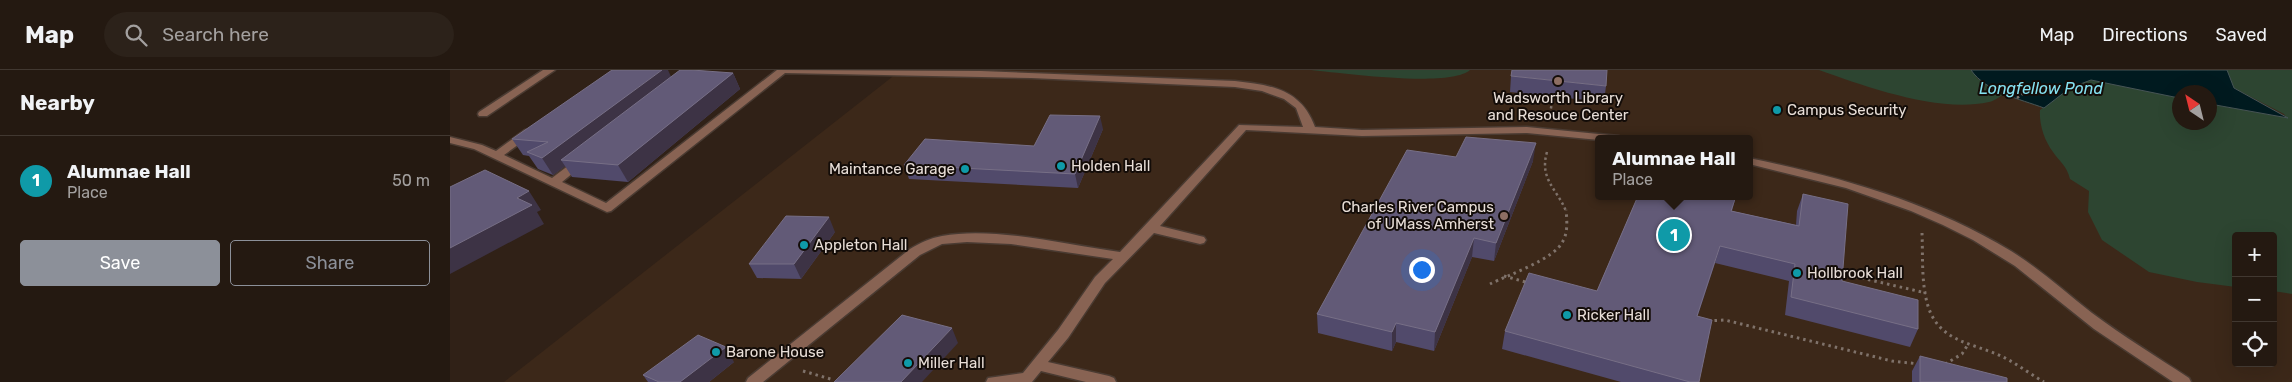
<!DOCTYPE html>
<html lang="en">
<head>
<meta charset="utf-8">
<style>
  body { margin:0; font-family:Rubik,sans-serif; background:#2c221a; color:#f1f3f6 }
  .controls { position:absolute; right:15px; bottom:15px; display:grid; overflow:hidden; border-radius:5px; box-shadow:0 5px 20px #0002 }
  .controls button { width:45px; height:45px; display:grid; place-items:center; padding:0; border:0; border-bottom:1px solid #413831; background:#241911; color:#f1f3f6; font:25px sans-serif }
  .compass { position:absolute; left:1722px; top:15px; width:45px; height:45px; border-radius:50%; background:#241911; box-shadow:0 5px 20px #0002; rotate:325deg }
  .you { position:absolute; left:971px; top:199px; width:18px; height:18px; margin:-12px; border:4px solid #fff; border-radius:50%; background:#1a73e8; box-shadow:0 0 0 8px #1a73e833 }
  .badge { display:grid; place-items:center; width:32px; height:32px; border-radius:50%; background:#8c9099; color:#fff; font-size:16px; font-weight:700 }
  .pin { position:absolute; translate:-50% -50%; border:2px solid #fff; box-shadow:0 1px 5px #0006 }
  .popup { position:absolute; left:1145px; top:65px; width:158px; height:65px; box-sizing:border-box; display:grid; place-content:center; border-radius:5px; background:#241911; filter:drop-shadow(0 1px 4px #0005); font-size:16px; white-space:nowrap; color:#a3a09f }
  .popup b { font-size:19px; color:#f1f3f6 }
  .popup::after { content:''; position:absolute; left:50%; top:100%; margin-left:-10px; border:10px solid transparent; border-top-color:#241911 }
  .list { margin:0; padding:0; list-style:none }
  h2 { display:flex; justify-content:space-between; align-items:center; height:65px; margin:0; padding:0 20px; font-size:21px }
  h2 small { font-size:16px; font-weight:400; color:#a3a09f }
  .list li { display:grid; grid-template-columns:32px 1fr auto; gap:15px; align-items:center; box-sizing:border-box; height:90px; padding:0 20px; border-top:1px solid #413831 }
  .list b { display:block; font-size:19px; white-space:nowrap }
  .list p { margin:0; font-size:16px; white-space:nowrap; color:#a3a09f }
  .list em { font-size:16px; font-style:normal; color:#a3a09f }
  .actions { display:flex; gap:10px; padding:15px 20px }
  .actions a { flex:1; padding:11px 0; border:1px solid #8c9099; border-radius:5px; text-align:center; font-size:18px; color:#8c9099 }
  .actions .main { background:#8c9099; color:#fff }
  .icon { flex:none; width:28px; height:28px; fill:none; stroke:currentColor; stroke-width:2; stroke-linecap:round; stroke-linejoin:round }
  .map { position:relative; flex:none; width:1842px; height:312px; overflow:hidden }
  header { display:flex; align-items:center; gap:30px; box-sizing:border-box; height:70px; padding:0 25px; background:#241911; border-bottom:1px solid #413831 }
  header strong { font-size:24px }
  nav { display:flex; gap:28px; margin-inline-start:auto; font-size:18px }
  .search { width:350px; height:45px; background:#2c221a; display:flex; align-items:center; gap:12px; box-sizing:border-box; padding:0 18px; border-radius:28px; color:#a3a09f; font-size:19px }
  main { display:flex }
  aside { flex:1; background:#241911 }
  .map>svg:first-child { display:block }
  .built { fill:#3c2819; fill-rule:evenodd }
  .green { fill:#2d4531 }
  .water { fill:#001a1f; stroke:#465556 }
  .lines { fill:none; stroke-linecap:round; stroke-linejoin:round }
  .minor-casing { stroke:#4a3b32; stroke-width:3 }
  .path-far1 { stroke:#7f726a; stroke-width:2.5; stroke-dasharray:2.5 3; stroke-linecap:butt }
  .path { stroke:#7f726a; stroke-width:3; stroke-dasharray:2.5 4; stroke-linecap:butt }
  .minor { fill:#886353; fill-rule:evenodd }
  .wall { fill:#514a6b }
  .shaded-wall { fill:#3d3345 }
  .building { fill:#625a77; stroke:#776f86 }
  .education-dot { fill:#8d6e63; stroke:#130c08; stroke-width:2 }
  .culture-dot { fill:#0f9aa8; stroke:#130c08; stroke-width:2 }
  .labels { text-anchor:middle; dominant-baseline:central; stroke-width:4; stroke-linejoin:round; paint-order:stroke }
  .poi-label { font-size:15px; fill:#e8ded7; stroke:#130c08; text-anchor:start }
  .water-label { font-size:16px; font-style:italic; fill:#85e2f2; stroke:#130c08 }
</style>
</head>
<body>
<header>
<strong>Map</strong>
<div class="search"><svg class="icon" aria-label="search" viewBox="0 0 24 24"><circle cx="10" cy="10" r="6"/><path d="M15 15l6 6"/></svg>Search here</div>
<nav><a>Map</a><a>Directions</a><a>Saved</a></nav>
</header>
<main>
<aside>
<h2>Nearby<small></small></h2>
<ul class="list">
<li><span class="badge" style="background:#0f9aa8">1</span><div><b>Alumnae Hall</b><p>Place</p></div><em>50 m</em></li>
</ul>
<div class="actions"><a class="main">Save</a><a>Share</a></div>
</aside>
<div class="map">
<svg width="1842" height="312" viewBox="0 0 1842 312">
  <rect width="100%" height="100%" fill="#302117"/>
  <path class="built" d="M451 0H1842V312H54ZM1730 22H1760V52H1730ZM1149 69H1299V126H1149ZM1786 166H1823V293H1786Z"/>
  <g class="green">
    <path d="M861 0H1020C1000 18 891 3 861 0Z"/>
    <path d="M1369 0H1521L1528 9 1556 23C1550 26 1545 31 1539 32 1488 43 1417 17 1369 0Z"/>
    <path d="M1777 0H1842V224L1823 221V166H1786V217L1747 212 1699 202 1652 170 1638 142 1639 121 1620 109C1617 96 1609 91 1603 82 1594 70 1589 54 1590 40L1620 18 1641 10 1729 28 1730 52H1760V34L1837 48 1834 44 1784 18Z"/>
  </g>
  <path class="water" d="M1521 0H1777L1784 18 1838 48 1760 34V22H1730L1729 28 1641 10 1620 18 1594 38C1570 29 1536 22 1521 0Z"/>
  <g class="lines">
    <g class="minor-casing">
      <g id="minor">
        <polygon points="93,0 105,0 37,46 29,46 28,44 29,42"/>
        <path d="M327 0 531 1 785 11C821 15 851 19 865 57L912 60 1077 57 1169 66 1174 69H1149V70L1077 63 912 66 796 60 710 156 754 167 756 170 754 173 750 174 704 163 655 213 618 268 598 292 659 306 664 308 666 312H636L591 301 582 312H536L538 308 573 303 608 260 645 207 663 189 561 174 517 172 492 174 470 185 313 312H296L298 308 460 179C470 173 480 168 492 166 544 156 617 175 670 182L789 55 853 57 846 38 834 29 812 21 785 17 581 8 335 3 161 141 157 142 24 79 0 73V67L32 75 46 81 75 60H83L85 62 83 64 54 85 102 108 127 89H135L137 91 135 93 112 112 156 133Z"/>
        <path d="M1299 88C1391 107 1480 132 1561 181 1590 199 1615 222 1642 243 1673 266 1707 287 1739 308L1741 312H1723L1644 259 1565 196 1523 170 1493 155 1461 141 1396 118 1299 94Z"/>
      </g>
    </g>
    <g class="path-far1">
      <polyline points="1568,13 1591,22"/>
      <polyline points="1567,28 1580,18"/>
      <polyline points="1100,44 1102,32"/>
      <path d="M1097 82C1089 109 1107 119 1116 141"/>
    </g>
    <g class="path">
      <path d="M1472 163C1473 186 1471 213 1478 236 1489 272 1523 273 1551 286 1566 293 1580 304 1594 312"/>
      <polyline points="1399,205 1476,223"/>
      <polyline points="1054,206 1079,213"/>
      <path d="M1040 214C1058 205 1105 189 1113 171 1118 162 1117 150 1116 140"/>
      <polyline points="1258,251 1275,250 1442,291 1469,294"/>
      <polyline points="1495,294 1512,284 1517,276"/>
      <polyline points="353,301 384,310"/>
    </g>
    <use href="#minor" class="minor"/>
  </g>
  <g class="wall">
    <polygon points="283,3 290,19 178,112 122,107 115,96 103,105 88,99 79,86 73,85 62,69 221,7"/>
    <polygon points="1061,6 1156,16 1154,32 1060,22"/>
    <polygon points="653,59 628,118 459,109 454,95 584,76"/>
    <polygon points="1006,87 1083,91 1044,191 1022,187 984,281 946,272 942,281 868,263 867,244"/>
    <polygon points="1353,124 1392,211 1468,259 1460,277 1335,245 1339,211 1265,193 1247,247 1249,312 1171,312 1052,279 1055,261 1147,221 1188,126 1286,126 1282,141 1346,155 1347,141"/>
    <polygon points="385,162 351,209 307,208 299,194"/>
    <polygon points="1470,286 1557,312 1462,312 1462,301"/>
    <polygon points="284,292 259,312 198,312 193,305"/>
  </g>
  <g class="shaded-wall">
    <polygon points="212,0 218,0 224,13 111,90 115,96 103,105 92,88"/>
    <polygon points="283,3 290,19 178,112 168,95"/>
    <polygon points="650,46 653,59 628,118 625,104"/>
    <polygon points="1086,73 1083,91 1044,191 1046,173"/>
    <polygon points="79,121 91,140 87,142 94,154 0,204 0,178 67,128"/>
    <polygon points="379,147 385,162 351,209 344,194"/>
    <polygon points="1024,168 1022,187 984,281 985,262"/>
    <polygon points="1270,176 1265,193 1242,264 1247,246"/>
    <polygon points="946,253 946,272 942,281 942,262"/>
    <polygon points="502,258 508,273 472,312 451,312"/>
    <polygon points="276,277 284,292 259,312 230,312"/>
  </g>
  <g class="building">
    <polygon points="162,0 212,0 92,88 77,82 98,72 62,69"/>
    <polygon points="230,0 242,0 283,3 168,95 111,90"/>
    <polygon points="1062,0 1157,0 1156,16 1061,6"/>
    <polygon points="600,45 650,46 625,104 454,95 475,69 584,76"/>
    <polygon points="1016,67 1086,73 1046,173 1024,168 985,262 946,253 942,262 867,244 957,80 1006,87"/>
    <polygon points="35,100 79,121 67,128 82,135 0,178 0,117"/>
    <polygon points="1353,124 1398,134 1392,211 1468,230 1468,259 1341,227 1345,194 1270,176 1247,246 1262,250 1249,312 1240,312 1055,261 1079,203 1147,221 1188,126 1286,126 1281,141 1349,156"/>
    <polygon points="336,146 379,147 344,194 299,194"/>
    <polygon points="452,245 502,258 451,312 384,312"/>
    <polygon points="248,265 276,277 230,312 209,312 193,305"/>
    <polygon points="1470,286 1557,308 1557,312 1470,312"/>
  </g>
  <g class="education-dot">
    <circle cx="1108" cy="11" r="5"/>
    <circle cx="1054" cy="146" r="5"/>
  </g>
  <g class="culture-dot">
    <circle cx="1327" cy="40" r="5"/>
    <circle cx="611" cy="96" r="5"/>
    <circle cx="515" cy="99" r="5"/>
    <circle cx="354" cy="175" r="5"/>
    <circle cx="1347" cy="203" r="5"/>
    <circle cx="1117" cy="245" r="5"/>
    <circle cx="266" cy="282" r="5"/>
    <circle cx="458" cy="293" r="5"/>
  </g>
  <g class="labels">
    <g class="poi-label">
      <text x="1108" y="28" text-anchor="middle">Wadsworth Library<tspan x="1108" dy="17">and Resouce Center</tspan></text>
      <text x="1337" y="40">Campus Security</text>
      <text x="621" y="96">Holden Hall</text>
      <text x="505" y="99" text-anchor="end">Maintance Garage</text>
      <text x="1044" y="137" text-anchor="end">Charles River Campus<tspan x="1044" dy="17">of UMass Amherst</tspan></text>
      <text x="364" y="175">Appleton Hall</text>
      <text x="1357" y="203">Hollbrook Hall</text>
      <text x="1127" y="245">Ricker Hall</text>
      <text x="276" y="282">Barone House</text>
      <text x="468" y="293">Miller Hall</text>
    </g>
    <g class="water-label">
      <text x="1591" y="18">Longfellow Pond</text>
    </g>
  </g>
</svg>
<div class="controls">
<button>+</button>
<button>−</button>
<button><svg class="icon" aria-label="locate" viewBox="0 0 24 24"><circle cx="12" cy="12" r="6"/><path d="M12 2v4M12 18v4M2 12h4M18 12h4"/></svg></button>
</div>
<svg class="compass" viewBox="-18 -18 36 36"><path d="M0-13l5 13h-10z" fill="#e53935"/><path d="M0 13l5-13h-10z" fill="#a3a09f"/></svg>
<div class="you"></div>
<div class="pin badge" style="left:1224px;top:165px;background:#0f9aa8">1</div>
<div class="popup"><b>Alumnae Hall</b>Place</div>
</div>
</main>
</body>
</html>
